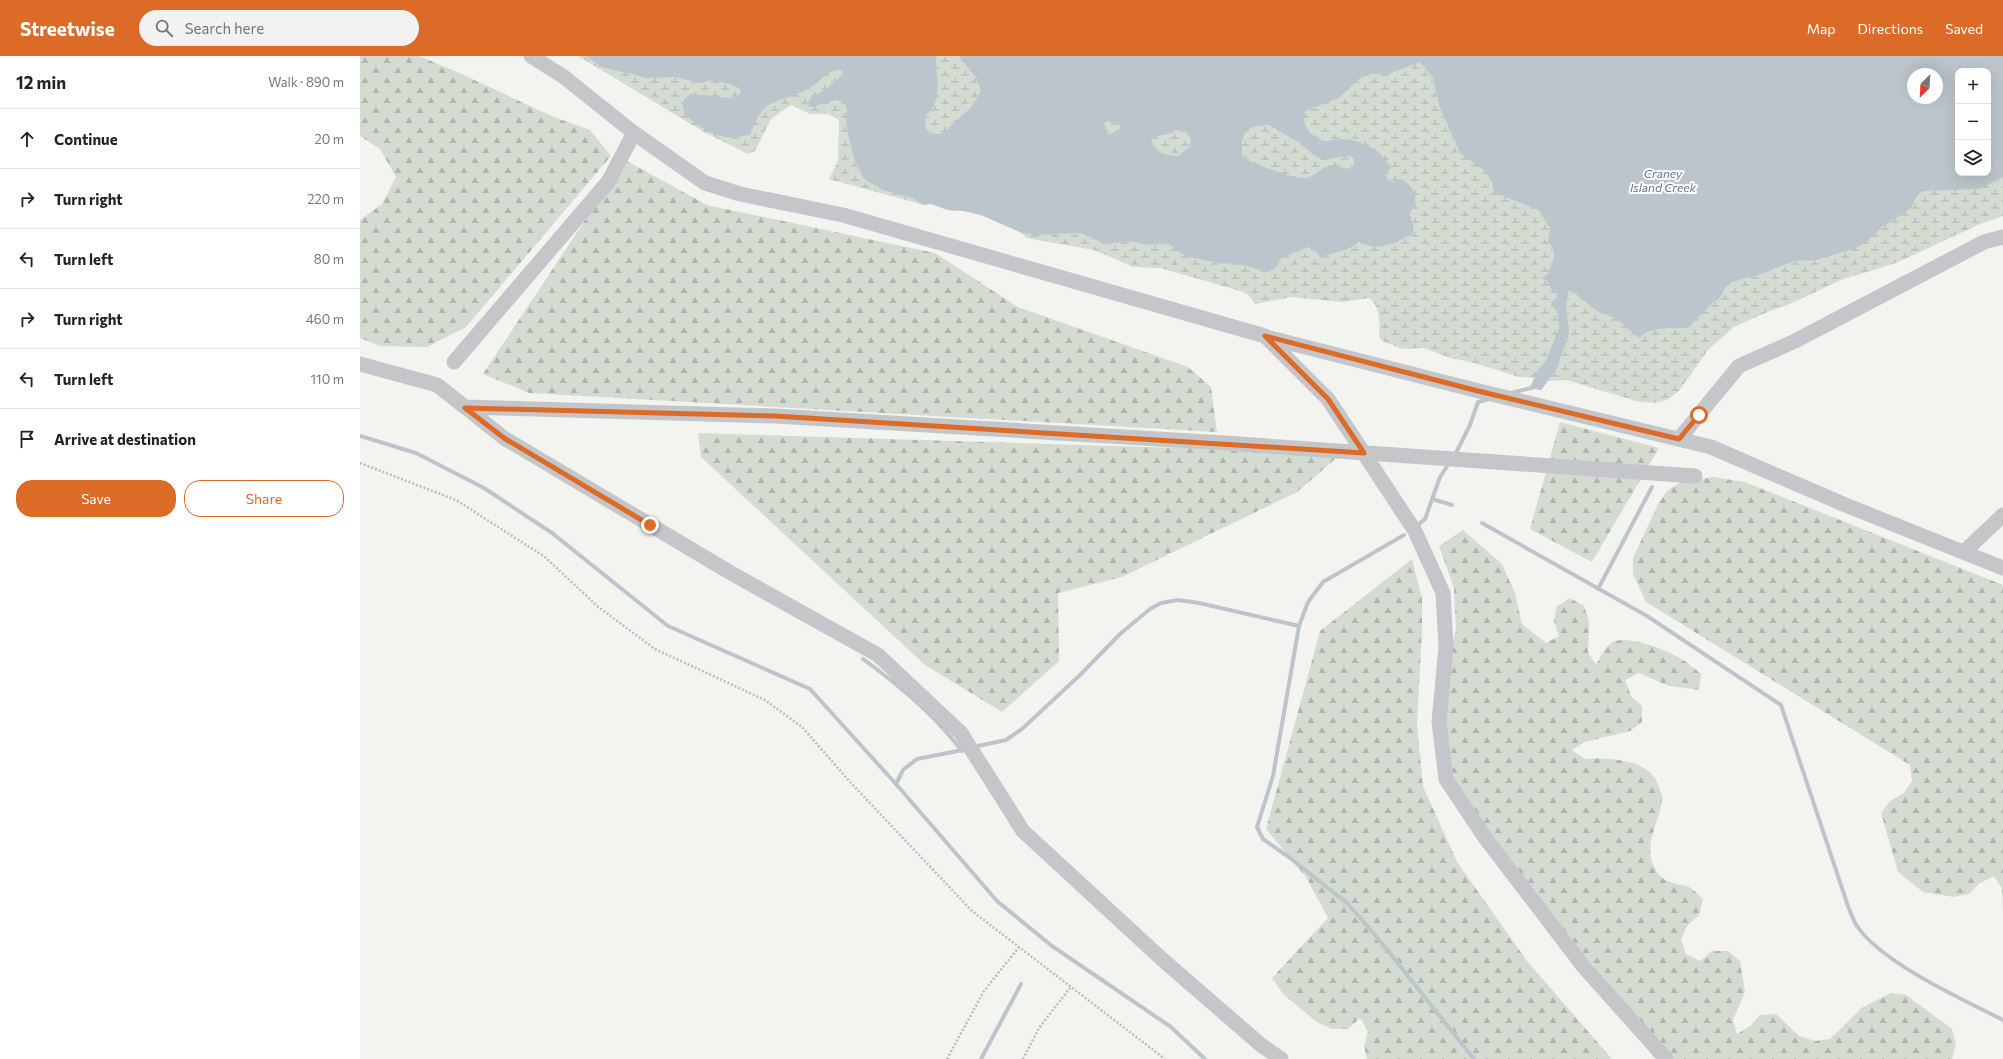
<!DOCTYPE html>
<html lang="en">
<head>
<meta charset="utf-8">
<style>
  body { margin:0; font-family:Commissioner,sans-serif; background:#f2f2f2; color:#222 }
  .controls { position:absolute; right:12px; top:12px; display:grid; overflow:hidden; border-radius:8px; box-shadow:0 4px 16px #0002 }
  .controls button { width:36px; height:36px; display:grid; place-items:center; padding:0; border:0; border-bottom:1px solid #e0e0e0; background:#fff; color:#222; font:20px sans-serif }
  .compass { position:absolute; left:1547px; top:12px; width:36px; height:36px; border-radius:50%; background:#fff; box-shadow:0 4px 16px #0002; rotate:204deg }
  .stop { position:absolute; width:12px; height:12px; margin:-9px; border:3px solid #dc6b28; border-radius:50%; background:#fff }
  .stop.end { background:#dc6b28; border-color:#fff; box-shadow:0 1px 4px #0008 }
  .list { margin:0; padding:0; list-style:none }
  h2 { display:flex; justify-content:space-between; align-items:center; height:52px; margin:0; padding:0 16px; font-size:17px }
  h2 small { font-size:13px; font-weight:400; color:#767676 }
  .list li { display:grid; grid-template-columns:26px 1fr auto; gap:12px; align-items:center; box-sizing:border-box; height:60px; padding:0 16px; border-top:1px solid #e0e0e0 }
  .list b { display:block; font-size:15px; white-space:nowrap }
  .list em { font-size:13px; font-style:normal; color:#767676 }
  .actions { display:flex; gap:8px; padding:12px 16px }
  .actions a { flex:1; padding:9px 0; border:1px solid #dc6b28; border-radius:16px; text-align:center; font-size:14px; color:#dc6b28 }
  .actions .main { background:#dc6b28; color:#fff }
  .icon { flex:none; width:22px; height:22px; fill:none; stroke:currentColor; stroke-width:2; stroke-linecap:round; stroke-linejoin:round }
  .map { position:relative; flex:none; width:1643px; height:1003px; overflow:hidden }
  header { display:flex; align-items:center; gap:24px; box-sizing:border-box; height:56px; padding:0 20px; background:#dc6b28; color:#fff }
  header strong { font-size:19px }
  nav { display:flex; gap:22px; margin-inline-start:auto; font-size:14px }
  .search { width:280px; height:36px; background:#f2f2f2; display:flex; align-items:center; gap:10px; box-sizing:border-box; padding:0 14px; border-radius:22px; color:#767676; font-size:15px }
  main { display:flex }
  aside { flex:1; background:#fff }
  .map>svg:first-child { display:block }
  .forest { fill:url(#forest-firs) }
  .wetland { fill:url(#wetland-marsh) }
  .water { fill:#bcc5cb; fill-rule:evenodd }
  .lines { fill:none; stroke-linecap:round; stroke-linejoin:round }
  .stream { stroke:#bcc5cb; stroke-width:4 }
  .path { stroke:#bbbcbf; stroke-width:2.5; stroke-dasharray:2 2; stroke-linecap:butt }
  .minor { stroke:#c4c6ca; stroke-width:15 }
  .route { stroke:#dc6b28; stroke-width:5 }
  .labels { text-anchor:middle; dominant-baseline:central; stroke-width:4; stroke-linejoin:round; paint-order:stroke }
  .water-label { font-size:12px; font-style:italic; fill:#647785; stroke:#fff }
</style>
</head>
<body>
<header>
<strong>Streetwise</strong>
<div class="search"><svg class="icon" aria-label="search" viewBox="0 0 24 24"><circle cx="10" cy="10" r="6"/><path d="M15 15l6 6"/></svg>Search here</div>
<nav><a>Map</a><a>Directions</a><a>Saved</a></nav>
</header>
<main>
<aside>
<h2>12 min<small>Walk · 890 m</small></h2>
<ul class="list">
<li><svg class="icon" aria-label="ahead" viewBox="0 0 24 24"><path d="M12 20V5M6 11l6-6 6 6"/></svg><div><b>Continue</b></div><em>20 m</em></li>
<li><svg class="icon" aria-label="right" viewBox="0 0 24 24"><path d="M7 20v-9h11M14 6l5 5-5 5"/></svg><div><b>Turn right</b></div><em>220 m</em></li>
<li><svg class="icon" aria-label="left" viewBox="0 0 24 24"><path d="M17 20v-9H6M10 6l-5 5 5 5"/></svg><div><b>Turn left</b></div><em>80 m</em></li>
<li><svg class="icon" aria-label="right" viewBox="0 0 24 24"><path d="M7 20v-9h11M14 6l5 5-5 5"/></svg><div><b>Turn right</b></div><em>460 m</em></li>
<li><svg class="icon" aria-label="left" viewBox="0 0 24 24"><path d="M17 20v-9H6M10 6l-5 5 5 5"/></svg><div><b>Turn left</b></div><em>110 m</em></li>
<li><svg class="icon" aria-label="arrive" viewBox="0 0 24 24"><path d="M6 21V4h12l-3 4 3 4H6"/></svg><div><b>Arrive at destination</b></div></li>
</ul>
<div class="actions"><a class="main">Save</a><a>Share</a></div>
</aside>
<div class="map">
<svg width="1643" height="1003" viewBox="0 0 1643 1003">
  <defs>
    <pattern id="forest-firs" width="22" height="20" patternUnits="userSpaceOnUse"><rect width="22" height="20" fill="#d4dbd1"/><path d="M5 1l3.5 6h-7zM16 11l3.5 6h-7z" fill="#b0b6af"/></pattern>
    <pattern id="wetland-marsh" width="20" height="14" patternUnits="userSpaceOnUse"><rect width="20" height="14" fill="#d4dbd1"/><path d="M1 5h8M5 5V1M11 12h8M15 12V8" fill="none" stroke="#b0b6af"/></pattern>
  </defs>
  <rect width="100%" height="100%" fill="#f3f4f0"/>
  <g class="forest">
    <polygon points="0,0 59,0 97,16 194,61 230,74 251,100 106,271 67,291 20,290 0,282 0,164 22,148 36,121 20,93 0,80"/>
    <polygon points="265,104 347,149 575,197 658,251 828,311 851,331 857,376 169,337 123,318"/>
    <polygon points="1200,366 1299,392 1232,506 1170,473"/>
    <polygon points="338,377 982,397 937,436 762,521 698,537 699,605 642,656 565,609 341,401"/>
    <polygon points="1353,421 1385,426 1643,529 1643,855 1642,833 1634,820 1620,827 1609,838 1594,841 1563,836 1538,816 1521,757 1530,745 1544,737 1552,725 1550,709 1286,546 1273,518 1273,502 1299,446 1308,434 1321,426"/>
    <path d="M1103 474 1142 508 1155 537 1162 568 1186 587 1199 580 1194 565 1197 550 1210 542 1224 550 1229 565 1228 596 1236 609C1241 601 1245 588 1255 585 1274 580 1314 597 1329 608 1333 611 1337 615 1341 618L1339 634 1309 630 1279 617 1265 624 1271 640 1282 650V666L1270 675 1225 686 1212 694 1225 703C1249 701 1291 703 1299 731 1300 735 1303 739 1302 743 1300 768 1280 790 1297 816 1304 828 1318 827 1329 831 1334 833 1339 840 1343 843L1339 859 1327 870 1321 884 1326 898 1340 905 1352 895H1368L1380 905 1385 936 1373 964 1377 978 1390 970 1400 959 1416 958 1439 980 1455 985 1470 983 1503 951 1531 937 1546 939 1592 973 1596 988 1592 1003H1311L1274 963 1109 771 1091 722 1082 679 1084 617 1096 574 1094 532 1079 490Z"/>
    <polygon points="1052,503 1062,542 1062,573 1057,669 1063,730 1097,806 1167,905 1252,1003 1007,1003 1004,990 1008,975 1000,962 988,973 972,973 958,967 923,938 912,922 968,862 946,821 906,773 960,575"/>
  </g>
  <path class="wetland" d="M218 0H1134L1598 117H1628L1643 61V160L1618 169 1536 207 1481 224 1430 248 1410 255 1374 271 1348 294 1319 335 1307 344 1294 347 1280 346 1206 324 1188 325 1181 334 1170 332 1174 322 1159 321 1111 306 1090 302 1064 292 1043 293 1024 286 1019 281C1020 268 1021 251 1009 242L981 246 931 241 896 248 887 238 880 235 800 212 773 211 734 194 666 182C653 166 623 157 604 155 598 154 593 155 588 154 580 153 572 145 564 149L469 123 478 105 479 64 468 58H450L431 49 411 63 395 95 388 98 344 76Z"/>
  <path class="water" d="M226 0H576C575 19 584 46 566 59L565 71 569 77C587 81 586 73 598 63 609 54 614 49 621 35L617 23 599 0H1643V121L1619 133 1563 135 1558 138 1552 150 1547 155 1523 170 1508 184 1496 192 1456 204 1434 205 1401 218 1372 226 1366 231 1359 243 1353 246 1328 272C1312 273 1290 269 1279 282L1257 263 1237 255 1211 234 1208 236 1206 253 1209 274 1208 281 1196 314 1181 334 1170 332 1177 315 1186 305 1199 272 1198 258 1191 246 1196 243 1197 237 1192 235 1187 225 1182 222 1188 218C1192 206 1200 195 1188 186L1190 173 1179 154 1138 138 1133 133 1132 126 1124 114 1100 97 1080 52 1073 22 1060 6 1028 18H1008L999 23 979 42 945 55C940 67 950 82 964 85 969 86 974 83 979 83 998 82 1023 94 1031 112L1025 118 1027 123 1033 126 1041 123C1050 127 1057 137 1055 147 1054 151 1050 155 1050 159 1052 166 1054 170 1053 178 1034 187 1020 196 999 186L988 193 960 201 955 194 948 191 922 202 914 213 907 216 879 208 858 207 830 201 822 198 811 189 804 187 790 189 769 185 746 188 720 177 677 179 662 177 621 159 603 155 589 154 571 148 564 149 552 142 523 134 504 123 494 103 486 67 487 52 483 46 476 44 452 51 449 50 448 46 452 41 468 32 483 18 482 14C470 12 459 26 450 32 437 40 420 42 407 50 398 57 394 69 390 79 379 81 368 83 358 79 347 76 320 61 323 48 324 43 327 40 331 38L373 42 379 39 381 36 379 32 369 28 351 24 341 27 315 21 286 22 272 18 241 11ZM1598 15H1628V117H1598ZM1553 18H1577V42H1553ZM747 65 759 68 761 72 751 78H748L744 67ZM909 69 940 87 955 100 962 103 990 100 994 102V109L988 113C983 112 978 109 973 109 962 109 955 122 944 122 931 123 898 108 884 103 881 99 882 96 882 91 882 71 892 70 909 69ZM815 74 825 75 831 83 830 91 818 100C806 100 794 96 791 84 797 77 808 81 815 74Z"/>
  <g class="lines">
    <g class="stream">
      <polyline points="1151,337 1175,331"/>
      <polyline points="0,380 56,397 124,432 192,477 308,570 450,633 536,728 637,845 692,890 811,971 845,1003"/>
      <polyline points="1095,399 1110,369 1118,346 1129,343"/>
      <polyline points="1072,443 1092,449"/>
      <path d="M1122 467 1287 560 1421 649 1488 850C1491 857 1493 864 1497 870 1522 907 1602 943 1643 964"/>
      <polyline points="1058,469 1065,463 1080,421 1090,406"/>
      <polyline points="1044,479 963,526 948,546 939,570 913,720 897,771 903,783 930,802 987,847 1016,880 1114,1003"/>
      <polyline points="1238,533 1292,431"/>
      <path d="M503 603C539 629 574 658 602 695"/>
      <polyline points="618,690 646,684 662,673 720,619 760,578 790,553 801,547 818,544 839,547 939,570"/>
      <polyline points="536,728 543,714 557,703 603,694"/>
      <polyline points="621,1003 661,928"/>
    </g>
    <g class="path">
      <polyline points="0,407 96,444 185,501 237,550 295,593 405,644 442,671 491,727 612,855 805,1003"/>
      <polyline points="587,1003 624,935 659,891"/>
      <polyline points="663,1003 679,972 710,932"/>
    </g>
    <g class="minor">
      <polyline points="171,0 204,21 274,77 345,127 380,138 483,159 905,280 968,343 1055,475 1083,537 1086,590 1079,666 1086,723 1126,783 1223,910 1306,1003"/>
      <polyline points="906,281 1119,335 1351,391 1483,448 1643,512"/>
      <polyline points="94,306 248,126 274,77"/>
      <polyline points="0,308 77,329 105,351 415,360 865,387 1335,420"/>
      <polyline points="105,351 144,382 371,517 518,599 601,677 663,775 804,905 901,989 921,1003"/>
      <polyline points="1319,383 1379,310 1435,285 1624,186 1643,181"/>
      <polyline points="1604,496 1643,459"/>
    </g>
  </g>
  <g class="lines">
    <polyline class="route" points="290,469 144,382 105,352 415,360 1004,397 968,343 905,280 1118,335 1319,383 1339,359"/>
  </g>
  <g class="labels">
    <g class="water-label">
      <text x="1303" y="117">Craney<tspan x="1303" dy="14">Island Creek</tspan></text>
    </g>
  </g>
</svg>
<div class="controls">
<button>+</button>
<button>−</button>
<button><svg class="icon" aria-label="layers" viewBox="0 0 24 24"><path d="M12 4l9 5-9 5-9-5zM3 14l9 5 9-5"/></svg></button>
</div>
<svg class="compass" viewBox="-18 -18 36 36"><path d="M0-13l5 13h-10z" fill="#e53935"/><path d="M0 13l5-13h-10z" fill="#767676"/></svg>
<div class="stop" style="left:1339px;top:359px"></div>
<div class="stop end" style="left:290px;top:469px"></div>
</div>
</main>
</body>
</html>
